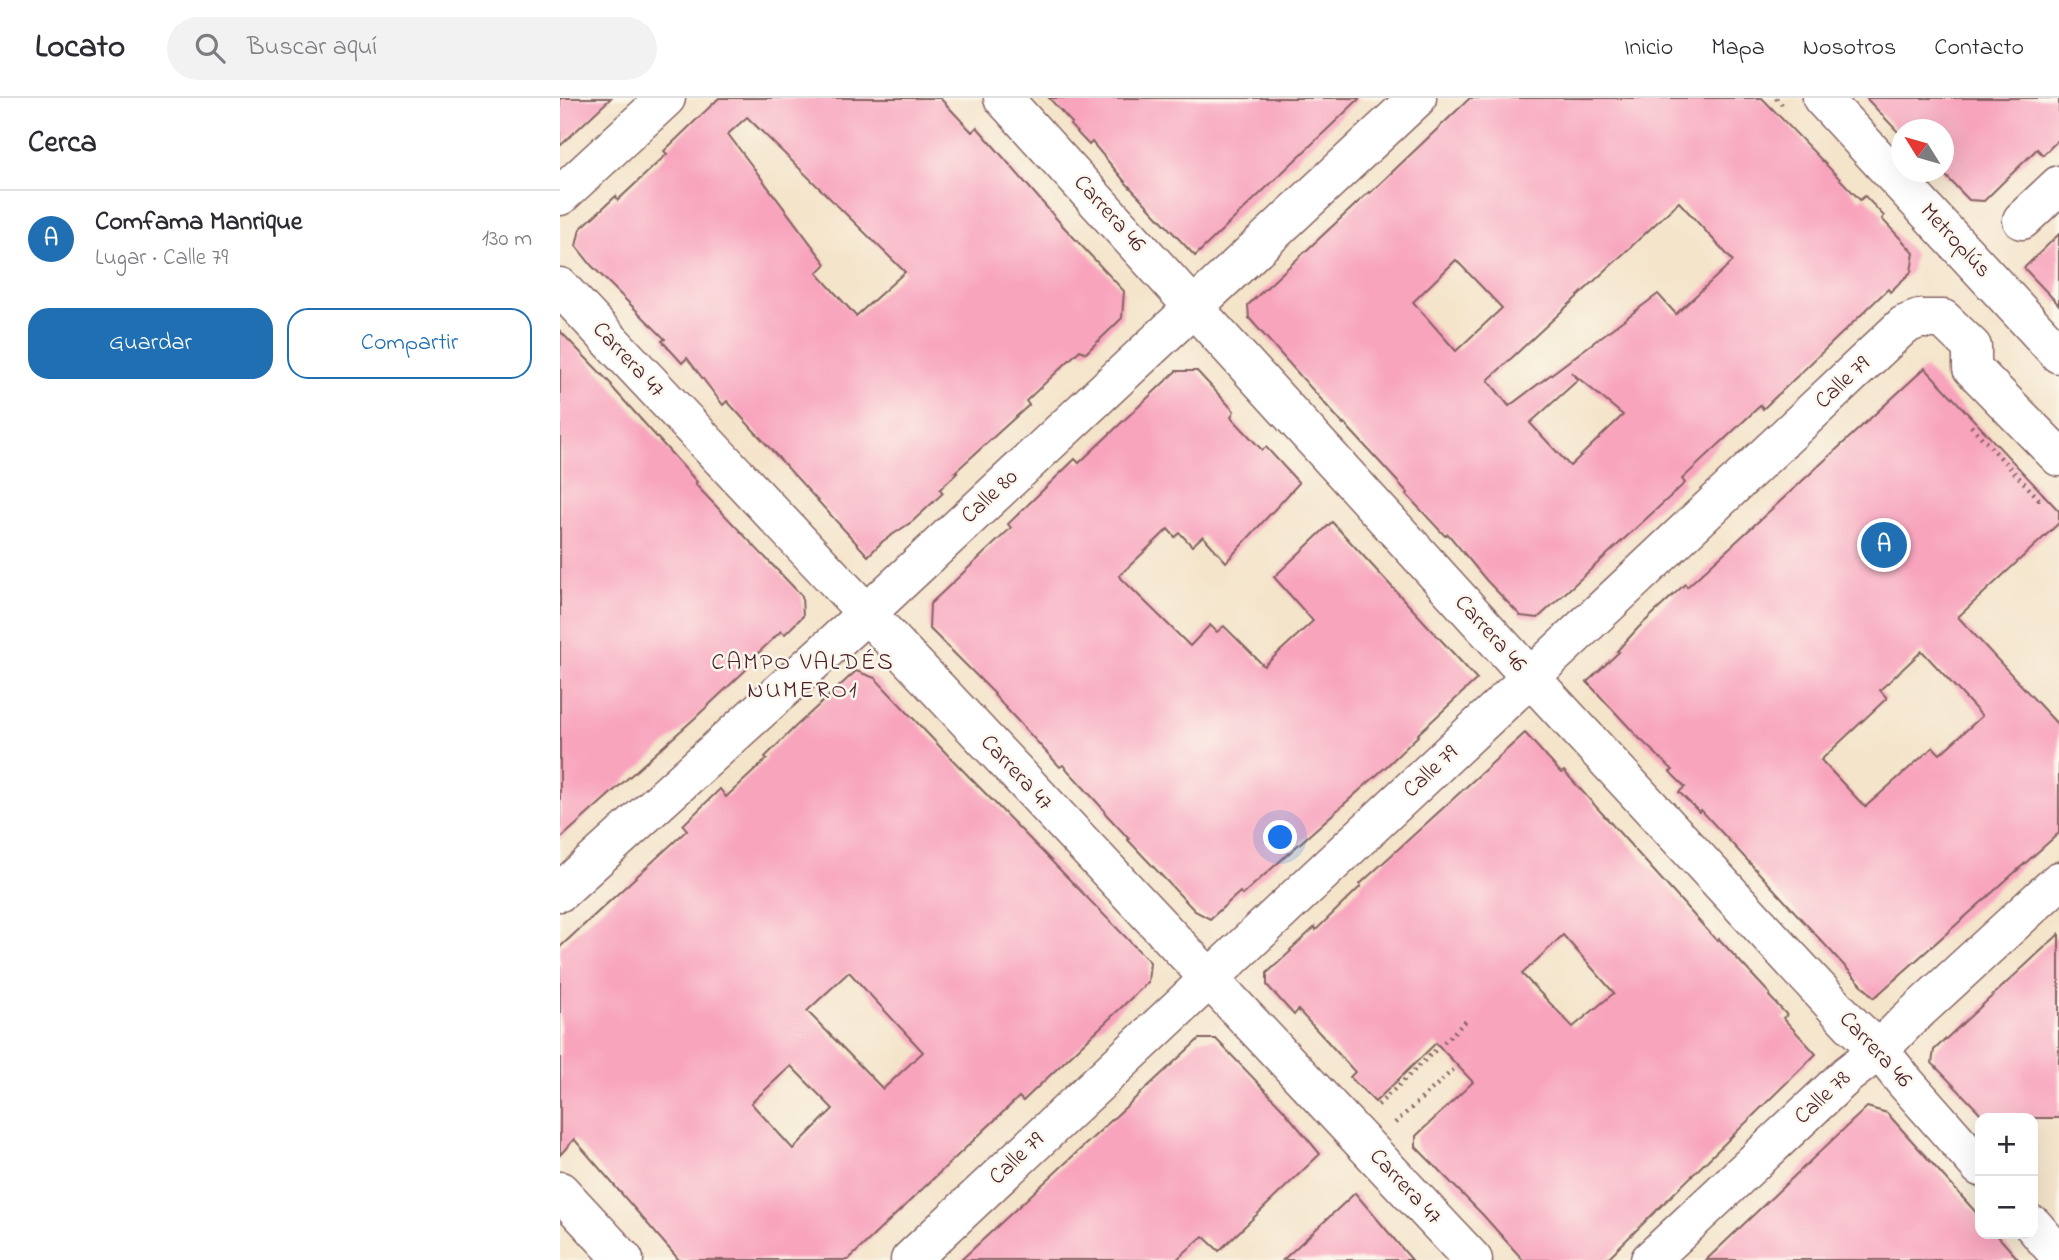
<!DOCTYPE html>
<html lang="es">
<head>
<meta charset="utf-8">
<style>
  body { margin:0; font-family:"Indie Flower",sans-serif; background:#f2f2f3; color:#2b2b33 }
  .controls { position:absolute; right:21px; bottom:21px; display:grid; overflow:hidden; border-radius:14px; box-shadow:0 7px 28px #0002 }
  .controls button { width:63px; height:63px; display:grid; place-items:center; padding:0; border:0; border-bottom:2px solid #e1e1e2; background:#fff; color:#2b2b33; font:35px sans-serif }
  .compass { position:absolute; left:1331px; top:21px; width:63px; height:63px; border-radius:50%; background:#fff; box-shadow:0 7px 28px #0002; rotate:307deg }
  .you { position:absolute; left:721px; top:740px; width:24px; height:24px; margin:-18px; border:5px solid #fff; border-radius:50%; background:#1a73e8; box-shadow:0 0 0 10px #1a73e833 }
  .badge { display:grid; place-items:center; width:46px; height:46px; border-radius:50%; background:#1f6fb2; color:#fff; font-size:23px; font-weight:700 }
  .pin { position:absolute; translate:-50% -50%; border:4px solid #fff; box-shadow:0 2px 7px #0006 }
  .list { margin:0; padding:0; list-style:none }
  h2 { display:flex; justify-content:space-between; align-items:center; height:91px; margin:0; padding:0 28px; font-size:30px }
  h2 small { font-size:23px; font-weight:400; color:#7c7c81 }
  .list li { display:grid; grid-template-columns:46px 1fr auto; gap:21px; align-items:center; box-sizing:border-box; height:98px; padding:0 28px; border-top:2px solid #e1e1e2 }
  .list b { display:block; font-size:26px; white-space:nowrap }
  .list p { margin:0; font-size:23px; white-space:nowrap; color:#7c7c81 }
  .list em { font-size:23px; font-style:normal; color:#7c7c81 }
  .actions { display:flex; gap:14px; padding:21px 28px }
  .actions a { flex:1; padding:16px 0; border:2px solid #1f6fb2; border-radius:21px; text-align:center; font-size:24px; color:#1f6fb2 }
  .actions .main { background:#1f6fb2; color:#fff }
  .icon { flex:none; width:38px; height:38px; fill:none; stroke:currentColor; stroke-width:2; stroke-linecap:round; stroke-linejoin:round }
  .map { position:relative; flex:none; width:1499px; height:1162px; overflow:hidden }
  header { display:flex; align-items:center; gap:42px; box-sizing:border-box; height:98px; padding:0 35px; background:#fff; border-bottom:2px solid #e1e1e2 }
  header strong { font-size:33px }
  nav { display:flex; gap:38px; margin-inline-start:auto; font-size:24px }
  .search { width:490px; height:63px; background:#f2f2f3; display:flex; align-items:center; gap:18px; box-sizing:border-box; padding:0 24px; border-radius:38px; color:#7c7c81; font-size:26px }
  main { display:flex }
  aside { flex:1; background:#fff }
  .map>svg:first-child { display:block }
  .building { fill:#f8a4bd; fill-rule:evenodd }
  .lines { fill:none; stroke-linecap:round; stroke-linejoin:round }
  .minor-casing { stroke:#866463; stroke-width:41 }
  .path { stroke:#866463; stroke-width:4.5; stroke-dasharray:2 5; stroke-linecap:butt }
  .minor { stroke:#fff; stroke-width:38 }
  .labels { text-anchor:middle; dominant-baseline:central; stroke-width:5; stroke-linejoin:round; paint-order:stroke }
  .street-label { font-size:23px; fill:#4a1f2b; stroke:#fbf7ec }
  .neighbourhood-label { font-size:24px; letter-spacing:2px; fill:#4a1f2b; stroke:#fbf7ec }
</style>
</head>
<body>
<header>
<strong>Locato</strong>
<div class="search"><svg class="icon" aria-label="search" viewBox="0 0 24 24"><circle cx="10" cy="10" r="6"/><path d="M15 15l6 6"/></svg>Buscar aquí</div>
<nav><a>Inicio</a><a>Mapa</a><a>Nosotros</a><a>Contacto</a></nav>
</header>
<main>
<aside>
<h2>Cerca<small></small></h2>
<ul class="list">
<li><span class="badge">A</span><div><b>Comfama Manrique</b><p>Lugar · Calle 79</p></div><em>130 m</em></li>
</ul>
<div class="actions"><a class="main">Guardar</a><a>Compartir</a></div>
</aside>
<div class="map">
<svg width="1499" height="1162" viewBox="0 0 1499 1162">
  <rect width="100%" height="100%" fill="#fbf7ec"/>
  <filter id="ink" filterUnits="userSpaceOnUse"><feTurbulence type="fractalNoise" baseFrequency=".0143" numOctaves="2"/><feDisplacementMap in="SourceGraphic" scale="14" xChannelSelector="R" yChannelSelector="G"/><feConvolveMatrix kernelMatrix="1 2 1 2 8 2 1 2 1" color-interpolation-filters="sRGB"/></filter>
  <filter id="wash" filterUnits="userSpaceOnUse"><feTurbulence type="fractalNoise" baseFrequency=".00686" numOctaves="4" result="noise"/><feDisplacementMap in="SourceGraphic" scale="28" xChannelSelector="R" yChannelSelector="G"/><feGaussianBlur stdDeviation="1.57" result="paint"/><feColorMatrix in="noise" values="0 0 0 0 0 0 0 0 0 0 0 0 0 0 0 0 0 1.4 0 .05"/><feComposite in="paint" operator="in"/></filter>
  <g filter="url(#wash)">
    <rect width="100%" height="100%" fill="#f4e4ca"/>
    <g id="blocks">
      <g class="building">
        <polygon points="0,0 51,0 0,48"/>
        <path d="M159 0H380L412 34 417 29 502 127 564 193 562 220 526 255 520 252 466 303 469 307 395 374 397 375 380 391 383 395 353 423 323 443 308 458 167 303 163 307 127 260 122 265 102 243 105 241 32 168 16 148 20 131 56 98 58 102 107 56 104 53ZM187 19 345 174 296 218 257 175 266 166 168 36Z"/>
        <polygon points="489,0 800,0 635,158 566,85 532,44 529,47 510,27 512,25"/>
        <path d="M910 0H1202L1300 102 1305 98 1324 118 1322 121 1354 155 1351 174 1330 194 1328 191 1203 311 1201 307 1122 381 1125 385 978 520 961 518 927 483 888 436 885 438 846 396 848 395 784 325 783 326 689 220 688 207 809 94 810 95ZM1119 104 1173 163 1116 216 1098 196 949 308 928 282ZM896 162 942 210 896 253 853 204ZM1011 274 1063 317 1010 368 970 325 1018 282Z"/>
        <polygon points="1306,0 1499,0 1499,41 1483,57 1477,51 1424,103 1409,102 1382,74 1383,74 1383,32 1341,32 1339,35"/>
        <polygon points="1499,136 1499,207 1464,170"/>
        <polygon points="0,233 52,287 51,288 137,384 135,386 242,498 243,518 225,536 221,533 188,565 189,569 135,620 0,741"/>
        <path d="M1365 270 1499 413V425L1398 519 1499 628V735L1314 900 1141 712 1139 714 1119 694 1125 689 1110 674 1113 672 1079 640 1027 584 1059 554 1057 553 1078 530 1125 486 1127 489ZM1362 553 1422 618 1380 656 1373 649 1305 709 1261 662 1327 600 1320 592Z"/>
        <polygon points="616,273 637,273 674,313 671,319 702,352 706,349 739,385 666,464 643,438 632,448 620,435 615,439 608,431 559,478 630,548 650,527 657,534 664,528 704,568 753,523 714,479 772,424 917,581 858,636 859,637 828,667 682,797 680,794 650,821 635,813 568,742 569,741 544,714 545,713 503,667 500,669 434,597 435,596 369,530 370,506 451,430 448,426 515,361 519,365"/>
        <path d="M296 573 315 580 385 654 590 864 588 884 463 1003 459 999 288 1162H119L14 1041 0 1057V849L127 732 123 727 160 691 166 699 207 661 205 659 235 629ZM289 874 363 954 323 991 247 913ZM231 968 273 1011 233 1051 191 1005Z"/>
        <path d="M965 635 1001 675 1004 673 1157 843 1159 841 1210 896 1209 898 1227 917 1223 920 1256 956 1046 1162H963L923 1117 856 1049V1038L913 984 876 945 815 1004 790 979 795 974 767 943 738 912 734 917 707 887V875L731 853 730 852 755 829 756 832 801 788 800 786ZM1003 837 1054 895 1013 929 962 876Z"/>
        <polygon points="1499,836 1499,1020 1425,1020 1372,965 1374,952"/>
        <polygon points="639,941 656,941 722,1010 760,1056 659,1153 643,1138 616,1162 401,1162"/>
        <polygon points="1307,1009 1327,1015 1420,1119 1420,1136 1436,1136 1459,1162 1146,1162"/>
        <polygon points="795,1095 852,1162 723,1162"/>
      </g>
    </g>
  </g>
  <g filter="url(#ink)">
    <use href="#blocks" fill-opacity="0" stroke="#866463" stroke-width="2"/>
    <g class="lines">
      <g class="minor-casing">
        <g id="minor">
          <polyline points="443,0 971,580 1291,926 1319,952 1345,984 1420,1069"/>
          <polyline points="1262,0 1499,256"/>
          <polyline points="0,98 106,0"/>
          <polyline points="1462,122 1499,87"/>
          <path d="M0 189C304 514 610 836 913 1162"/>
          <polyline points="0,794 306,516 857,0"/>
          <polyline points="0,1093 64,1162"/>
          <polyline points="1473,1127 1499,1157"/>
          <path d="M350 1162C681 849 1014 540 1344 227L1359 221H1383L1412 249V270L1499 359"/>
          <polyline points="1090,1162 1287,977 1319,952 1347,923 1499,783"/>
        </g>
      </g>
      <g class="path">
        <polyline points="1216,0 1225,10"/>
        <polyline points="1411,328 1479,401 1488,393"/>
        <polyline points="818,1007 907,922"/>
        <polyline points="835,1025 893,972"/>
      </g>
      <use href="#minor" class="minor"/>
    </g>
  </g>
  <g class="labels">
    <g class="street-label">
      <text transform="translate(549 116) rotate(48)">Carrera 46</text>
      <text transform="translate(1395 143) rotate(47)">Metroplús</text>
      <text transform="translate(68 262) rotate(47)">Carrera 47</text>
      <text transform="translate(1283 285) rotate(-43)">Calle 79</text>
      <text transform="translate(430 399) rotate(-43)">Calle 80</text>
      <text transform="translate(930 536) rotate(48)">Carrera 46</text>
      <text transform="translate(871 674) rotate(-43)">Calle 79</text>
      <text transform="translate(456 675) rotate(47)">Carrera 47</text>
      <text transform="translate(1315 952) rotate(47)">Carrera 46</text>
      <text transform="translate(1263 1000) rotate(-43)">Calle 78</text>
      <text transform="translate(457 1061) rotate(-43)">Calle 79</text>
      <text transform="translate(845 1089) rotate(47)">Carrera 47</text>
    </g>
    <g class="neighbourhood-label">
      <text x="243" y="565">CAMPO VALDÉS<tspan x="243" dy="28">NUMERO1</tspan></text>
    </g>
  </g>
</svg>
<div class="controls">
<button>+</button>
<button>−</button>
</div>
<svg class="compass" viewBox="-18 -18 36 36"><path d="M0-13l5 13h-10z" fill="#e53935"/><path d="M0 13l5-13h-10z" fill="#7c7c81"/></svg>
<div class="you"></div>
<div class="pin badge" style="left:1324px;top:447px">A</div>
</div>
</main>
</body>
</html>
